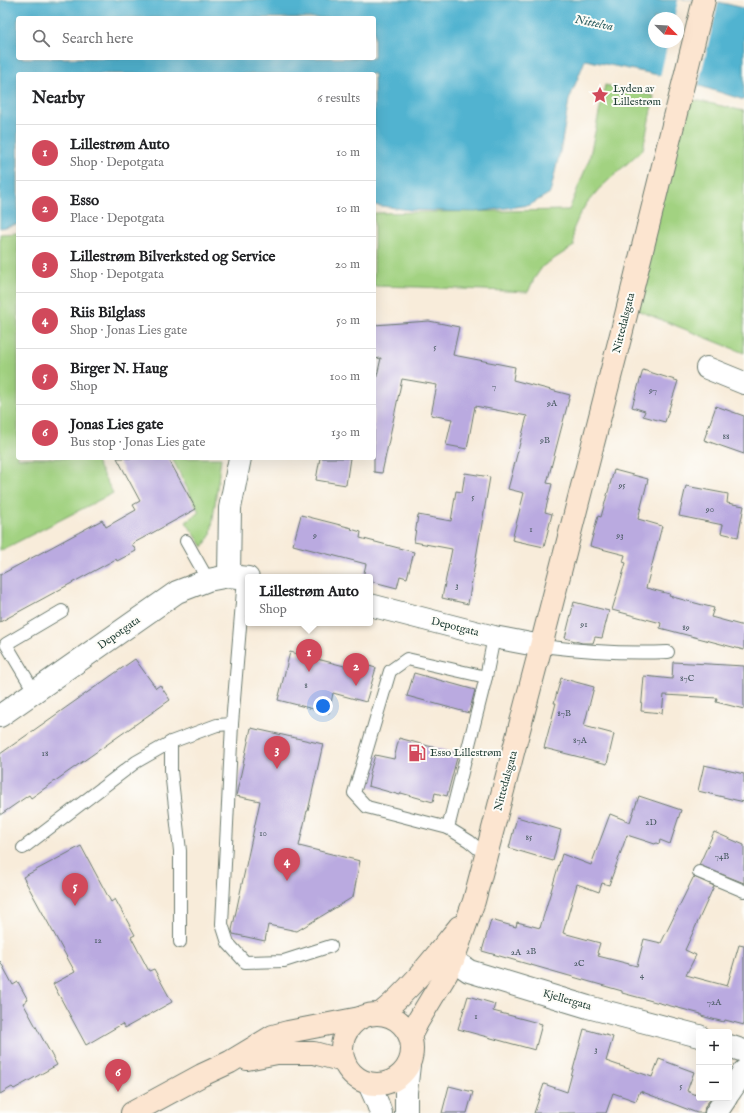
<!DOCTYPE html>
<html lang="en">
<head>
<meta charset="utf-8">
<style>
  body { margin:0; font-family:"IM FELL English",serif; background:#f6f6f6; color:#202124 }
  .controls { position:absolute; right:12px; bottom:12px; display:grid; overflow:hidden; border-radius:4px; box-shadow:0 4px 16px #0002 }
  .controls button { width:36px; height:36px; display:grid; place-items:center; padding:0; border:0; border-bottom:1px solid #e0e0e0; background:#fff; color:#202124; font:20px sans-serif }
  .compass { position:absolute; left:648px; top:12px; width:36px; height:36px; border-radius:50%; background:#fff; box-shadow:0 4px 16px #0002; rotate:114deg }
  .you { position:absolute; left:323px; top:706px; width:14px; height:14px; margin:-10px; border:3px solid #fff; border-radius:50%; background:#1a73e8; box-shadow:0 0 0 6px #1a73e833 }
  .badge { display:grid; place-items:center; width:26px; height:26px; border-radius:50%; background:#d1495b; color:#fff; font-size:13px; font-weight:700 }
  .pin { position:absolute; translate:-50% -33px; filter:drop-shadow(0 1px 2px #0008) }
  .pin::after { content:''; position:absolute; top:21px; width:14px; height:12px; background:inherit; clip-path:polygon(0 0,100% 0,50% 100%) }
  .popup { position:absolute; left:245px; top:574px; width:128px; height:52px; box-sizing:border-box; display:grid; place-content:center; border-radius:4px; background:#fff; filter:drop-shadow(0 1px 3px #0005); font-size:13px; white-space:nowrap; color:#757577 }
  .popup b { font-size:15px; color:#202124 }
  .popup::after { content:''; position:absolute; left:50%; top:100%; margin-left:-8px; border:8px solid transparent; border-top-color:#fff }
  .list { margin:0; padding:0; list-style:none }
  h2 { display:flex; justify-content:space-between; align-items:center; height:52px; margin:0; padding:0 16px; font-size:17px }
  h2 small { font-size:13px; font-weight:400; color:#757577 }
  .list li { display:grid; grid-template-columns:26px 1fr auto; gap:12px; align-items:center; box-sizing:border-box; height:56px; padding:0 16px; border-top:1px solid #e0e0e0 }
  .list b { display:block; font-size:15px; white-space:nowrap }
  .list p { margin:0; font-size:13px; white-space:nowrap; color:#757577 }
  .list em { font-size:13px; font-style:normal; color:#757577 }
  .icon { flex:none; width:22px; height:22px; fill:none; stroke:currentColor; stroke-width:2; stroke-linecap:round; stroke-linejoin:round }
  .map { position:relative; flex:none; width:744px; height:1113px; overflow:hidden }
  .search { position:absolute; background:#fff; box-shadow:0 4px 16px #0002; left:16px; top:16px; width:360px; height:44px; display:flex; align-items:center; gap:10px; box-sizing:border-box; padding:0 14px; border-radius:4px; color:#757577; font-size:15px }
  .panel { position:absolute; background:#fff; box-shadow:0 4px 16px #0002; left:16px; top:72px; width:360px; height:388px; border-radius:4px }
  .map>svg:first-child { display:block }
  .green { fill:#a2d281; stroke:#60885a }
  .water { fill:#51b3d0; stroke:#387882; fill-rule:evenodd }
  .pier { fill:#f8ecda }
  .building { fill:#baaae0 }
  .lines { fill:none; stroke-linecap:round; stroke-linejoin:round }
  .service-casing { stroke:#6b7a6e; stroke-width:14 }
  .minor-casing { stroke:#6b7a6e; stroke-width:24 }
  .tertiary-casing { stroke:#6b7a6e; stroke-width:24 }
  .secondary-casing { stroke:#6b7a6e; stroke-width:24 }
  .service { stroke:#fff; stroke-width:12 }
  .minor { stroke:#fff; stroke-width:22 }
  .tertiary { stroke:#fff; stroke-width:22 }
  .secondary { stroke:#fce5d0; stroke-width:22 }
  .labels { text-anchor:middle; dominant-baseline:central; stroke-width:4; stroke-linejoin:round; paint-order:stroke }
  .number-label { font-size:9px; fill:#46585f }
  .poi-label { font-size:11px; fill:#1f3d34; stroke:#fdfcf7; text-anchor:start }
  .street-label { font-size:11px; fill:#1f3d34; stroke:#fdfcf7 }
  .water-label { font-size:12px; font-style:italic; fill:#2e6063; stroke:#fdfcf7 }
</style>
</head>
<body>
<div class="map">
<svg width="744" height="1113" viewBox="0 0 744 1113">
  <rect width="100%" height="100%" fill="#fdfcf7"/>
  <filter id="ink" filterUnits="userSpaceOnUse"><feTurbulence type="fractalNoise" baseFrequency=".025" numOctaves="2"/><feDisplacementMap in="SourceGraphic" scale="8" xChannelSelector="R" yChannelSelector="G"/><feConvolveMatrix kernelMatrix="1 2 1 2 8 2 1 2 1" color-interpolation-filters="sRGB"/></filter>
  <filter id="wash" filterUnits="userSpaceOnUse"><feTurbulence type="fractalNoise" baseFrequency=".012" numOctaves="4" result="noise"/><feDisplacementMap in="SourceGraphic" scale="16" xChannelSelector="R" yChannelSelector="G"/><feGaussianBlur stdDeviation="0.9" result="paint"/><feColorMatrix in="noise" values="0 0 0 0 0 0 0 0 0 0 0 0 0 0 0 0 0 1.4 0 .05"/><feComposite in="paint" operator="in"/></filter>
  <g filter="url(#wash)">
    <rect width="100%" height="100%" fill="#f8ecda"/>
    <g class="green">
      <polygon points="605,85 654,96 643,149 599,189 586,204 579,216 573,230 574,246 543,266 534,279 528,292 418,287 374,286 374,213 569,210 589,160"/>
      <polygon points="686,98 744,111 744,353 632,308"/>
      <polygon points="18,233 18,458 94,458 113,493 0,551 0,234"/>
      <polygon points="172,458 221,458 211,534 203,547 186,522 199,512"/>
    </g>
    <path class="water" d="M0 0H710L744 8V100L678 79 585 60 569 100 561 147 550 193 530 205 475 212 410 210 374 205V74H18V224L0 228ZM18 18H374V58H18ZM654 18H678V42H654Z"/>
    <polygon class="pier" points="678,0 719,0 698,87 678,81 660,77 668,42 678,42 678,18 674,18"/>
    <g id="blocks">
      <g class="building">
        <polygon points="429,321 459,327 453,355 515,367 513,380 570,395 547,483 552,484 545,512 552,514 544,547 512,540 524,493 508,489 527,416 475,406 467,449 446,445 452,419 431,415 437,385 402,379 382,473 374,472 374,389 381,358 374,359 374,325"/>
        <polygon points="643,370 678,381 665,422 643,416 645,411 632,407"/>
        <polygon points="716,406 744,416 744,454 704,440"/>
        <polygon points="117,458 168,458 196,509 132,544 136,551 117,561 116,559 0,622 0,575 102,520 106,527 136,510 133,505 140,501"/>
        <polygon points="320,458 350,458 346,485 316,480"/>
        <polygon points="614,470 648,479 638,519 662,526 646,588 670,594 669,596 714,608 711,617 744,626 744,650 660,628 661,623 612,610 626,563 623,562 625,555 590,546 598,516 601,517"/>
        <polygon points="465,473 490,477 468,604 442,598 452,549 414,542 418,515 451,521 456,491 462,492"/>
        <polygon points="686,486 728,494 727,503 744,506 738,537 721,533 723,525 679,516"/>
        <polygon points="301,515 352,528 351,529 361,532 360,538 414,552 407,578 400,576 397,588 370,581 370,577 363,577 366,564 293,545"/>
        <polygon points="574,602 609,611 602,638 595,637 593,643 582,643 565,638"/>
        <polygon points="290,652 356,669 358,663 376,668 366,702 333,693 329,713 278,700"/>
        <polygon points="135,659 156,688 160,685 170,700 31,798 29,795 0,815 0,754"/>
        <polygon points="673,662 744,666 744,709 716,702 717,698 664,695 662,713 641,711 644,676 672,679"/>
        <polygon points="414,673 475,690 469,713 407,696"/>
        <polygon points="561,678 594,687 584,726 614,734 607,764 544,748 556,703 554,703"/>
        <polygon points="251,728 323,744 308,811 307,811 299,846 360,861 353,897 297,931 268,925 265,941 233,934 232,930 260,801 236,796"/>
        <polygon points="399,738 458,754 447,796 435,793 433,802 401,793 400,795 368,786 370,776 369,775 375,755 394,759"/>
        <polygon points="704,765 744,774 744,802 698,791"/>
        <polygon points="639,796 681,810 670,844 660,840 659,844 656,843 655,844 627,835 609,885 602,883 599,892 577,884 563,933 600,943 597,953 599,954 598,956 637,966 644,939 661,943 693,878 694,877 714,886 685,950 696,955 686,975 727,986 739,945 744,946 744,1025 725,1020 724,1022 701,1016 701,1014 622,993 622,991 482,951 491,920 516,927 517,922 540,928 562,854 591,865 610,814 630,822"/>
        <polygon points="517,817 561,830 553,861 509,848"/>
        <polygon points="714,832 744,845 744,883 699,865"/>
        <polygon points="81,846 111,902 115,899 135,935 131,937 149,971 154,969 172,1002 125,1028 122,1024 86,1045 53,984 75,972 23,877"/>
        <polygon points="0,961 13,985 18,982 28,1000 23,1003 57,1065 14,1089 12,1087 0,1094"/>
        <polygon points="468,996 495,1004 493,1011 542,1024 535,1050 458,1029"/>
        <polygon points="584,1029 613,1037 606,1061 652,1077 659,1059 694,1072 687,1091 699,1096 699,1098 704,1098 710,1100 705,1106 704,1113 697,1113 640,1091 636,1101 613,1093 606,1113 534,1113 544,1084 567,1092"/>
        <polygon points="449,1086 473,1092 467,1113 442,1113"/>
      </g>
    </g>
  </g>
  <g filter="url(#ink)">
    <use href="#blocks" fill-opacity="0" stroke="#6b7a6e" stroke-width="1"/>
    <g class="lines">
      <g class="service-casing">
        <g id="service">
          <polyline points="186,541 208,580"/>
          <polyline points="244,578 232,724 222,924 228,943 245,962 284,961 331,946"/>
          <path d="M541 646C583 651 625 654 668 652"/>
          <polyline points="34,691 6,644 62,611"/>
          <polyline points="171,742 171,771 180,851 180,942"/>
          <polyline points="448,828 367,807 354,793 390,671 407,659 486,677"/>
          <polyline points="23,848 136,762 171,742 217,725 232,724"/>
          <polyline points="486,855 469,841 448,828 486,677 494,637"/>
          <polyline points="699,872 744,891"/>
        </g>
      </g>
      <g class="minor-casing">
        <g id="minor">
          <polyline points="707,368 744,383"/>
          <polyline points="229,576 230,508 240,458"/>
          <polyline points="370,605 494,637 541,646"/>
          <polyline points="0,716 177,592 208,580 229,576 248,578"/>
          <polyline points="440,951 469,971 588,1007 699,1036"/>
          <polyline points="729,1046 744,1051"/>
          <polyline points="729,1093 744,1071"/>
          <polyline points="716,1113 726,1098"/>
        </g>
      </g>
      <g class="tertiary-casing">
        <g id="tertiary">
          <polyline points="369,1084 377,1102 381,1113"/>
          <polyline points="406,1113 406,1092 409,1065"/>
        </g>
      </g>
      <g class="secondary-casing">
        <g id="secondary">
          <circle cx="377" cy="1049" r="35"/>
          <path d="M380 1014C411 989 435 957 459 927"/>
          <polyline points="410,1036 418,1021 447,973 453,960 474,901 541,646 626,315 704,0"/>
          <polyline points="247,1059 277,1053 314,1053 344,1061"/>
          <polyline points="132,1113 202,1075 230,1062 273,1036 288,1032 360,1018"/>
        </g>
      </g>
      <use href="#service" class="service"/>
      <use href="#minor" class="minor"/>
      <use href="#tertiary" class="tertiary"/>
      <use href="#secondary" class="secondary"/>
    </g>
  </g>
  <defs>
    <g id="sight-bare" transform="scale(1.38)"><path d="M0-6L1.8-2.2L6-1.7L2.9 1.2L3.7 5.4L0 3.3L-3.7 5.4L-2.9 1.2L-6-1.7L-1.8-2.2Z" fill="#d1495b" stroke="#fdfcf7" stroke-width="2.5" paint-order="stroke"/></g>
    <g id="fuel-bare" transform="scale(1.38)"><path d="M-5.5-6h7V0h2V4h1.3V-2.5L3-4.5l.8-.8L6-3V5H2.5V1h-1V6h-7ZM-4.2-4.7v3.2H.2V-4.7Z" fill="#d1495b" stroke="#fdfcf7" stroke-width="2.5" paint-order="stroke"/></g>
  </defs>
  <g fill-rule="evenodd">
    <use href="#sight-bare" x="600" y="95"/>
    <use href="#fuel-bare" x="417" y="753"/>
  </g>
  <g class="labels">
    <g class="number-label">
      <text x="435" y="347">5</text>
      <text x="494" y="386">7</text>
      <text x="653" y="390">97</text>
      <text x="552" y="403">9A</text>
      <text x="726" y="436">88</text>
      <text x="545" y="440">9B</text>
      <text x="622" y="485">95</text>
      <text x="473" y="497">5</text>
      <text x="710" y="509">90</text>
      <text x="531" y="529">1</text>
      <text x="315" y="535">9</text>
      <text x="620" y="535">93</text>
      <text x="457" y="585">3</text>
      <text x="584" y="624">91</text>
      <text x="686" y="627">89</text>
      <text x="687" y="678">87C</text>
      <text x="306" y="685">8</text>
      <text x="564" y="713">87B</text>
      <text x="580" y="740">87A</text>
      <text x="45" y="753">18</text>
      <text x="651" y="822">2D</text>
      <text x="263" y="833">10</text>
      <text x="529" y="837">85</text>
      <text x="722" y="856">74B</text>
      <text x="98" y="940">12</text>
      <text x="531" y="951">2B</text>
      <text x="516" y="952">2A</text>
      <text x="579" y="963">2C</text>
      <text x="642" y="975">4</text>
      <text x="714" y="1002">72A</text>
      <text x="476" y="1016">1</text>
      <text x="596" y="1049">3</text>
      <text x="681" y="1086">5</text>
    </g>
    <g class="poi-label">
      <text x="613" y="89">Lyden av<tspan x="613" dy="13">Lillestrøm</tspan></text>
      <text x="430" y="753">Esso Lillestrøm</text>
    </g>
    <g class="street-label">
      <text transform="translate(624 323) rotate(-76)">Nittedalsgata</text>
      <text transform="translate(455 627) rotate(14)">Depotgata</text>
      <text transform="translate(119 633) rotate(-35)">Depotgata</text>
      <text transform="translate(506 781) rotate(-75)">Nittedalsgata</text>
      <text transform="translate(567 1000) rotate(16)">Kjellergata</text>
    </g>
    <g class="water-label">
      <text transform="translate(594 23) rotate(12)">Nittelva</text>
    </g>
  </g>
</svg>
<div class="controls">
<button>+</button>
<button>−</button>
</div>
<svg class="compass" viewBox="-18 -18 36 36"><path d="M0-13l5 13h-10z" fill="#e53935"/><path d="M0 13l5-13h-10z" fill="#757577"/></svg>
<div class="you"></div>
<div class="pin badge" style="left:309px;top:672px">1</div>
<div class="popup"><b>Lillestrøm Auto</b>Shop</div>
<div class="pin badge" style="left:356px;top:686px">2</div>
<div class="pin badge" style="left:277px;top:769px">3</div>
<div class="pin badge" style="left:287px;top:881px">4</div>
<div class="pin badge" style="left:75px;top:906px">5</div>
<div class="pin badge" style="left:118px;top:1092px">6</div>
<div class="search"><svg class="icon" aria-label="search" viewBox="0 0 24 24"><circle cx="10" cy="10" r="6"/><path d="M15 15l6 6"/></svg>Search here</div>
<section class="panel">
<h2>Nearby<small>6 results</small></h2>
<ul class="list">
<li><span class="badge">1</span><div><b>Lillestrøm Auto</b><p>Shop · Depotgata</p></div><em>10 m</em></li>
<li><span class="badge">2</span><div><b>Esso</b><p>Place · Depotgata</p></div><em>10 m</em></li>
<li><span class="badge">3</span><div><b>Lillestrøm Bilverksted og Service</b><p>Shop · Depotgata</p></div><em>20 m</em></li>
<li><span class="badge">4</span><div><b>Riis Bilglass</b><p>Shop · Jonas Lies gate</p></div><em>50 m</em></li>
<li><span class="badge">5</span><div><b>Birger N. Haug</b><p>Shop</p></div><em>100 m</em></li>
<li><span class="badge">6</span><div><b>Jonas Lies gate</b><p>Bus stop · Jonas Lies gate</p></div><em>130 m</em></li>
</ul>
</section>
</div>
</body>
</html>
